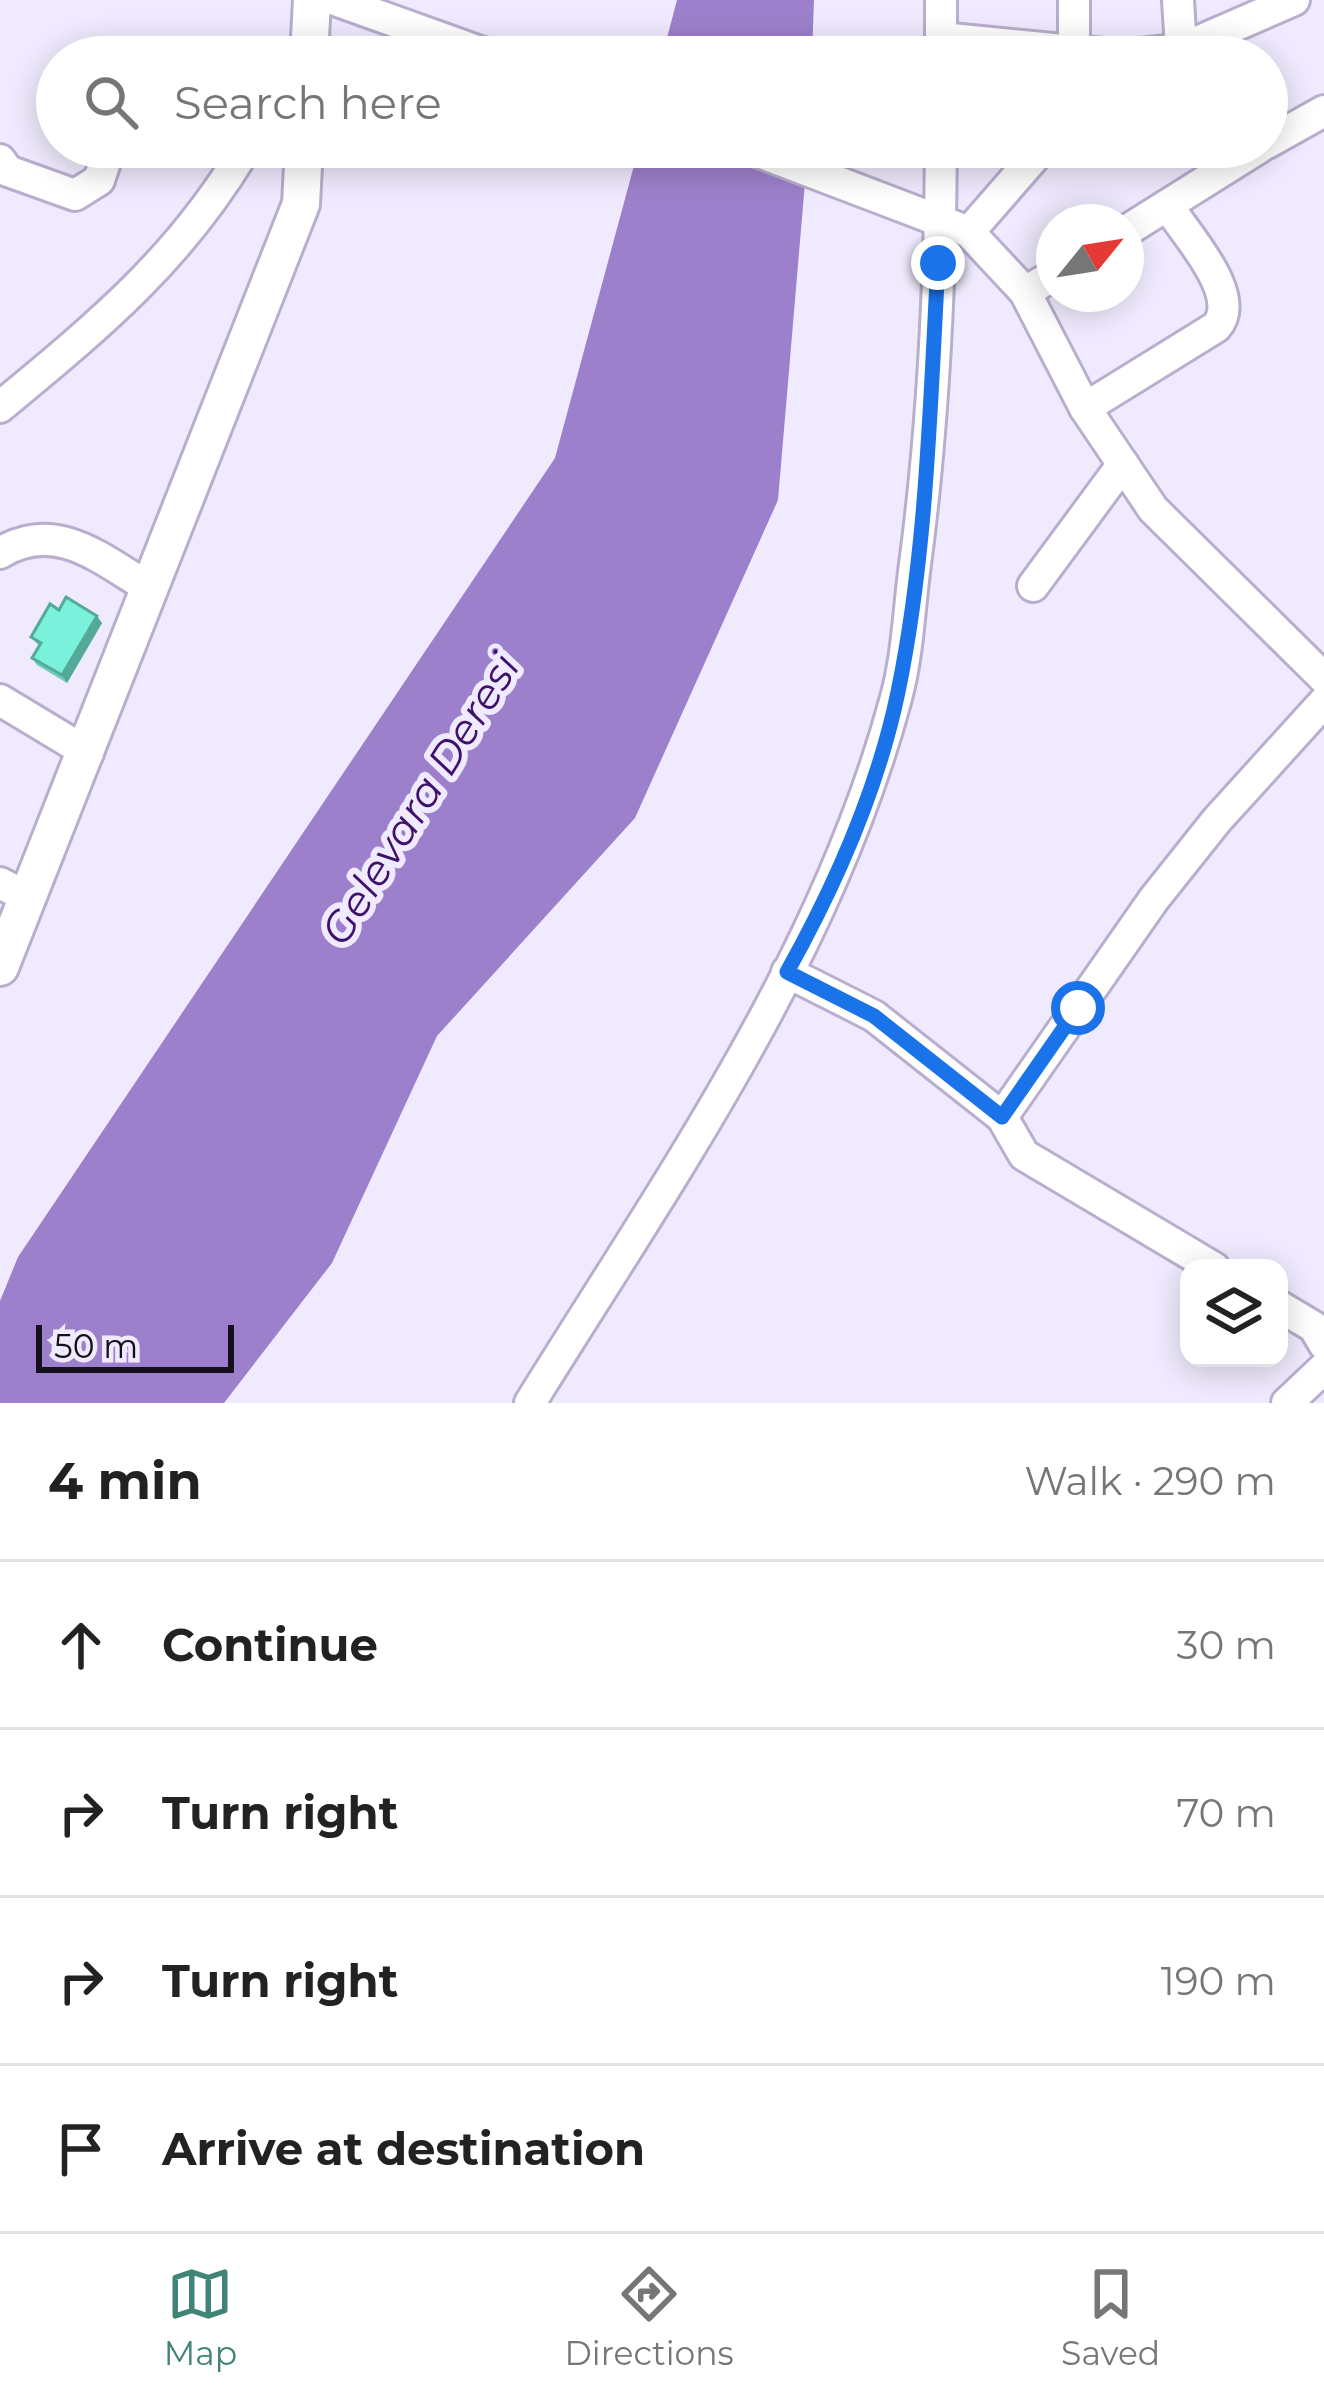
<!DOCTYPE html>
<html lang="en">
<head>
<meta charset="utf-8">
<style>
  body { margin:0; font-family:Montserrat,sans-serif; background:#f2f2f2; color:#222 }
  .controls { position:absolute; right:36px; bottom:36px; display:grid; overflow:hidden; border-radius:24px; box-shadow:0 6px 30px #0003 }
  .controls button { width:108px; height:108px; display:grid; place-items:center; padding:0; border:0; border-bottom:3px solid #e0e0e0; background:#fff; color:#222; font:60px sans-serif }
  .compass { position:absolute; left:1036px; top:204px; width:108px; height:108px; border-radius:50%; background:#fff; box-shadow:0 6px 30px #0003; rotate:60deg }
  .scale { position:absolute; left:36px; bottom:30px; width:198px; box-sizing:border-box; padding-left:12px; border:6px solid #15111c; border-top:0; font-size:33px; line-height:42px; white-space:nowrap; color:#15111c; -webkit-text-stroke:9px #f0eafe; paint-order:stroke }
  .stop { position:absolute; width:36px; height:36px; margin:-27px; border:9px solid #1a73e8; border-radius:50%; background:#fff }
  .stop.end { background:#1a73e8; border-color:#fff; box-shadow:0 3px 12px #0008 }
  .list { margin:0; padding:0; list-style:none }
  h2 { display:flex; justify-content:space-between; align-items:center; height:156px; margin:0; padding:0 48px; font-size:51px }
  h2 small { font-size:39px; font-weight:400; color:#767676 }
  .list li { display:grid; grid-template-columns:78px 1fr auto; gap:36px; align-items:center; box-sizing:border-box; height:168px; padding:0 48px; border-top:3px solid #e0e0e0 }
  .list b { display:block; font-size:45px; white-space:nowrap }
  .list em { font-size:39px; font-style:normal; color:#767676 }
  .icon { flex:none; width:66px; height:66px; fill:none; stroke:currentColor; stroke-width:2; stroke-linecap:round; stroke-linejoin:round }
  .map { position:relative; flex:none; width:1324px; height:1403px; overflow:hidden }
  .search { position:absolute; background:#fff; box-shadow:0 6px 30px #0003; left:36px; right:36px; top:36px; height:132px; display:flex; align-items:center; gap:30px; box-sizing:border-box; padding:0 42px; border-radius:66px; color:#767676; font-size:45px }
  .sheet { height:828px; background:#fff }
  nav { display:flex; justify-content:space-around; align-items:center; box-sizing:border-box; height:168px; border-top:3px solid #e0e0e0; background:#fff; font-size:33px; color:#767676 }
  nav a { display:grid; justify-items:center; gap:6px }
  nav .on { color:#408377 }
  .map>svg:first-child { display:block }
  .water { fill:#9d80cb }
  .lines { fill:none; stroke-linecap:round; stroke-linejoin:round }
  .minor-casing { stroke:#b9aecd; stroke-width:36 }
  .major-casing { stroke:#b9aecd; stroke-width:42 }
  .minor { stroke:#fff; stroke-width:30 }
  .major { stroke:#fff; stroke-width:36 }
  .wall { fill:#69cfbc }
  .shaded-wall { fill:#55a999 }
  .building { fill:#7af1db; stroke:#55a999; stroke-width:3 }
  .route { stroke:#1a73e8; stroke-width:15 }
  .labels { text-anchor:middle; dominant-baseline:central; stroke-width:12; stroke-linejoin:round; paint-order:stroke }
  .water-label { font-size:42px; font-style:italic; fill:#3e116b; stroke:#f0eafe }
</style>
</head>
<body>
<div class="map">
<svg width="1324" height="1403" viewBox="0 0 1324 1403">
  <rect width="100%" height="100%" fill="#f0eafe"/>
  <g class="water">
    <polygon points="677,0 814,0 812,57 662,57"/>
    <polygon points="639,147 808,147 778,500 635,818 437,1036 332,1263 224,1403 0,1403 0,1301 18,1257 555,458"/>
  </g>
  <g class="lines">
    <g class="minor-casing">
      <g id="minor">
        <polyline points="335,0 494,57"/>
        <polyline points="1074,0 1074,57"/>
        <polyline points="1178,0 1181,49"/>
        <polyline points="941,38 1123,56 1181,49 1294,0"/>
        <polyline points="941,57 941,0"/>
        <polyline points="1267,143 1324,111"/>
        <polyline points="746,147 969,232 1025,292 1085,408 1153,509 1324,678"/>
        <polyline points="0,160 8,171 75,195 99,180 110,147"/>
        <polyline points="1126,231 1260,147"/>
        <polyline points="969,232 1043,147"/>
        <polyline points="1025,292 1054,275"/>
        <path d="M0 407C98 326 181 258 246 147"/>
        <path d="M1085 408 1216 327C1244 296 1186 235 1168 206"/>
        <path d="M0 553C56 518 102 560 151 589"/>
        <polyline points="1033,586 1123,464"/>
        <polyline points="0,700 88,753"/>
        <polyline points="0,883 29,898"/>
        <polyline points="787,972 874,1016 1002,1117 1024,1155 1214,1268"/>
        <polyline points="1002,1117 1154,899 1217,820 1324,702"/>
        <polyline points="1279,1306 1314,1327 1324,1344"/>
        <path d="M530 1403C669 1179 827 956 896 698 907 658 909 613 914 572 933 432 940 289 941 147"/>
        <polyline points="1287,1403 1324,1368"/>
      </g>
    </g>
    <g class="major-casing">
      <g id="major">
        <polyline points="309,57 312,0"/>
        <polyline points="0,967 301,204 304,147"/>
      </g>
    </g>
    <use href="#minor" class="minor"/>
    <use href="#major" class="major"/>
  </g>
  <polygon class="wall" points="59,610 102,623 67,683 37,665 32,658 39,646 31,637"/>
  <polygon class="shaded-wall" points="97,616 102,623 67,683 62,675"/>
  <polygon class="building" points="66,597 97,616 62,675 32,658 41,643 31,637 50,604 59,610"/>
  <g class="lines">
    <path class="route" d="M938 263C930 405 927 552 898 692 878 788 835 886 787 972L874 1016 1002 1117 1078 1008"/>
  </g>
  <g class="labels">
    <g class="water-label">
      <text transform="translate(420 799) rotate(-58)">Gelevara Deresi</text>
    </g>
  </g>
</svg>
<div class="controls">
<button><svg class="icon" aria-label="layers" viewBox="0 0 24 24"><path d="M12 4l9 5-9 5-9-5zM3 14l9 5 9-5"/></svg></button>
</div>
<svg class="compass" viewBox="-18 -18 36 36"><path d="M0-13l5 13h-10z" fill="#e53935"/><path d="M0 13l5-13h-10z" fill="#767676"/></svg>
<div class="scale">50 m</div>
<div class="stop" style="left:1078px;top:1008px"></div>
<div class="stop end" style="left:938px;top:263px"></div>
<div class="search"><svg class="icon" aria-label="search" viewBox="0 0 24 24"><circle cx="10" cy="10" r="6"/><path d="M15 15l6 6"/></svg>Search here</div>
</div>
<section class="sheet">
<h2>4 min<small>Walk · 290 m</small></h2>
<ul class="list">
<li><svg class="icon" aria-label="ahead" viewBox="0 0 24 24"><path d="M12 20V5M6 11l6-6 6 6"/></svg><div><b>Continue</b></div><em>30 m</em></li>
<li><svg class="icon" aria-label="right" viewBox="0 0 24 24"><path d="M7 20v-9h11M14 6l5 5-5 5"/></svg><div><b>Turn right</b></div><em>70 m</em></li>
<li><svg class="icon" aria-label="right" viewBox="0 0 24 24"><path d="M7 20v-9h11M14 6l5 5-5 5"/></svg><div><b>Turn right</b></div><em>190 m</em></li>
<li><svg class="icon" aria-label="arrive" viewBox="0 0 24 24"><path d="M6 21V4h12l-3 4 3 4H6"/></svg><div><b>Arrive at destination</b></div></li>
</ul>
</section>
<nav>
<a class="on"><svg class="icon" aria-label="map" viewBox="0 0 24 24"><path d="M3 6l6-2 6 2 6-2v14l-6 2-6-2-6 2zM9 4v14M15 6v14"/></svg>Map</a>
<a><svg class="icon" aria-label="directions" viewBox="0 0 24 24"><path d="M12 3l9 9-9 9-9-9zM9 14v-3h6M13 9l2 2-2 2"/></svg>Directions</a>
<a><svg class="icon" aria-label="saved" viewBox="0 0 24 24"><path d="M7 4h10v16l-5-4-5 4z"/></svg>Saved</a>
</nav>
</body>
</html>
